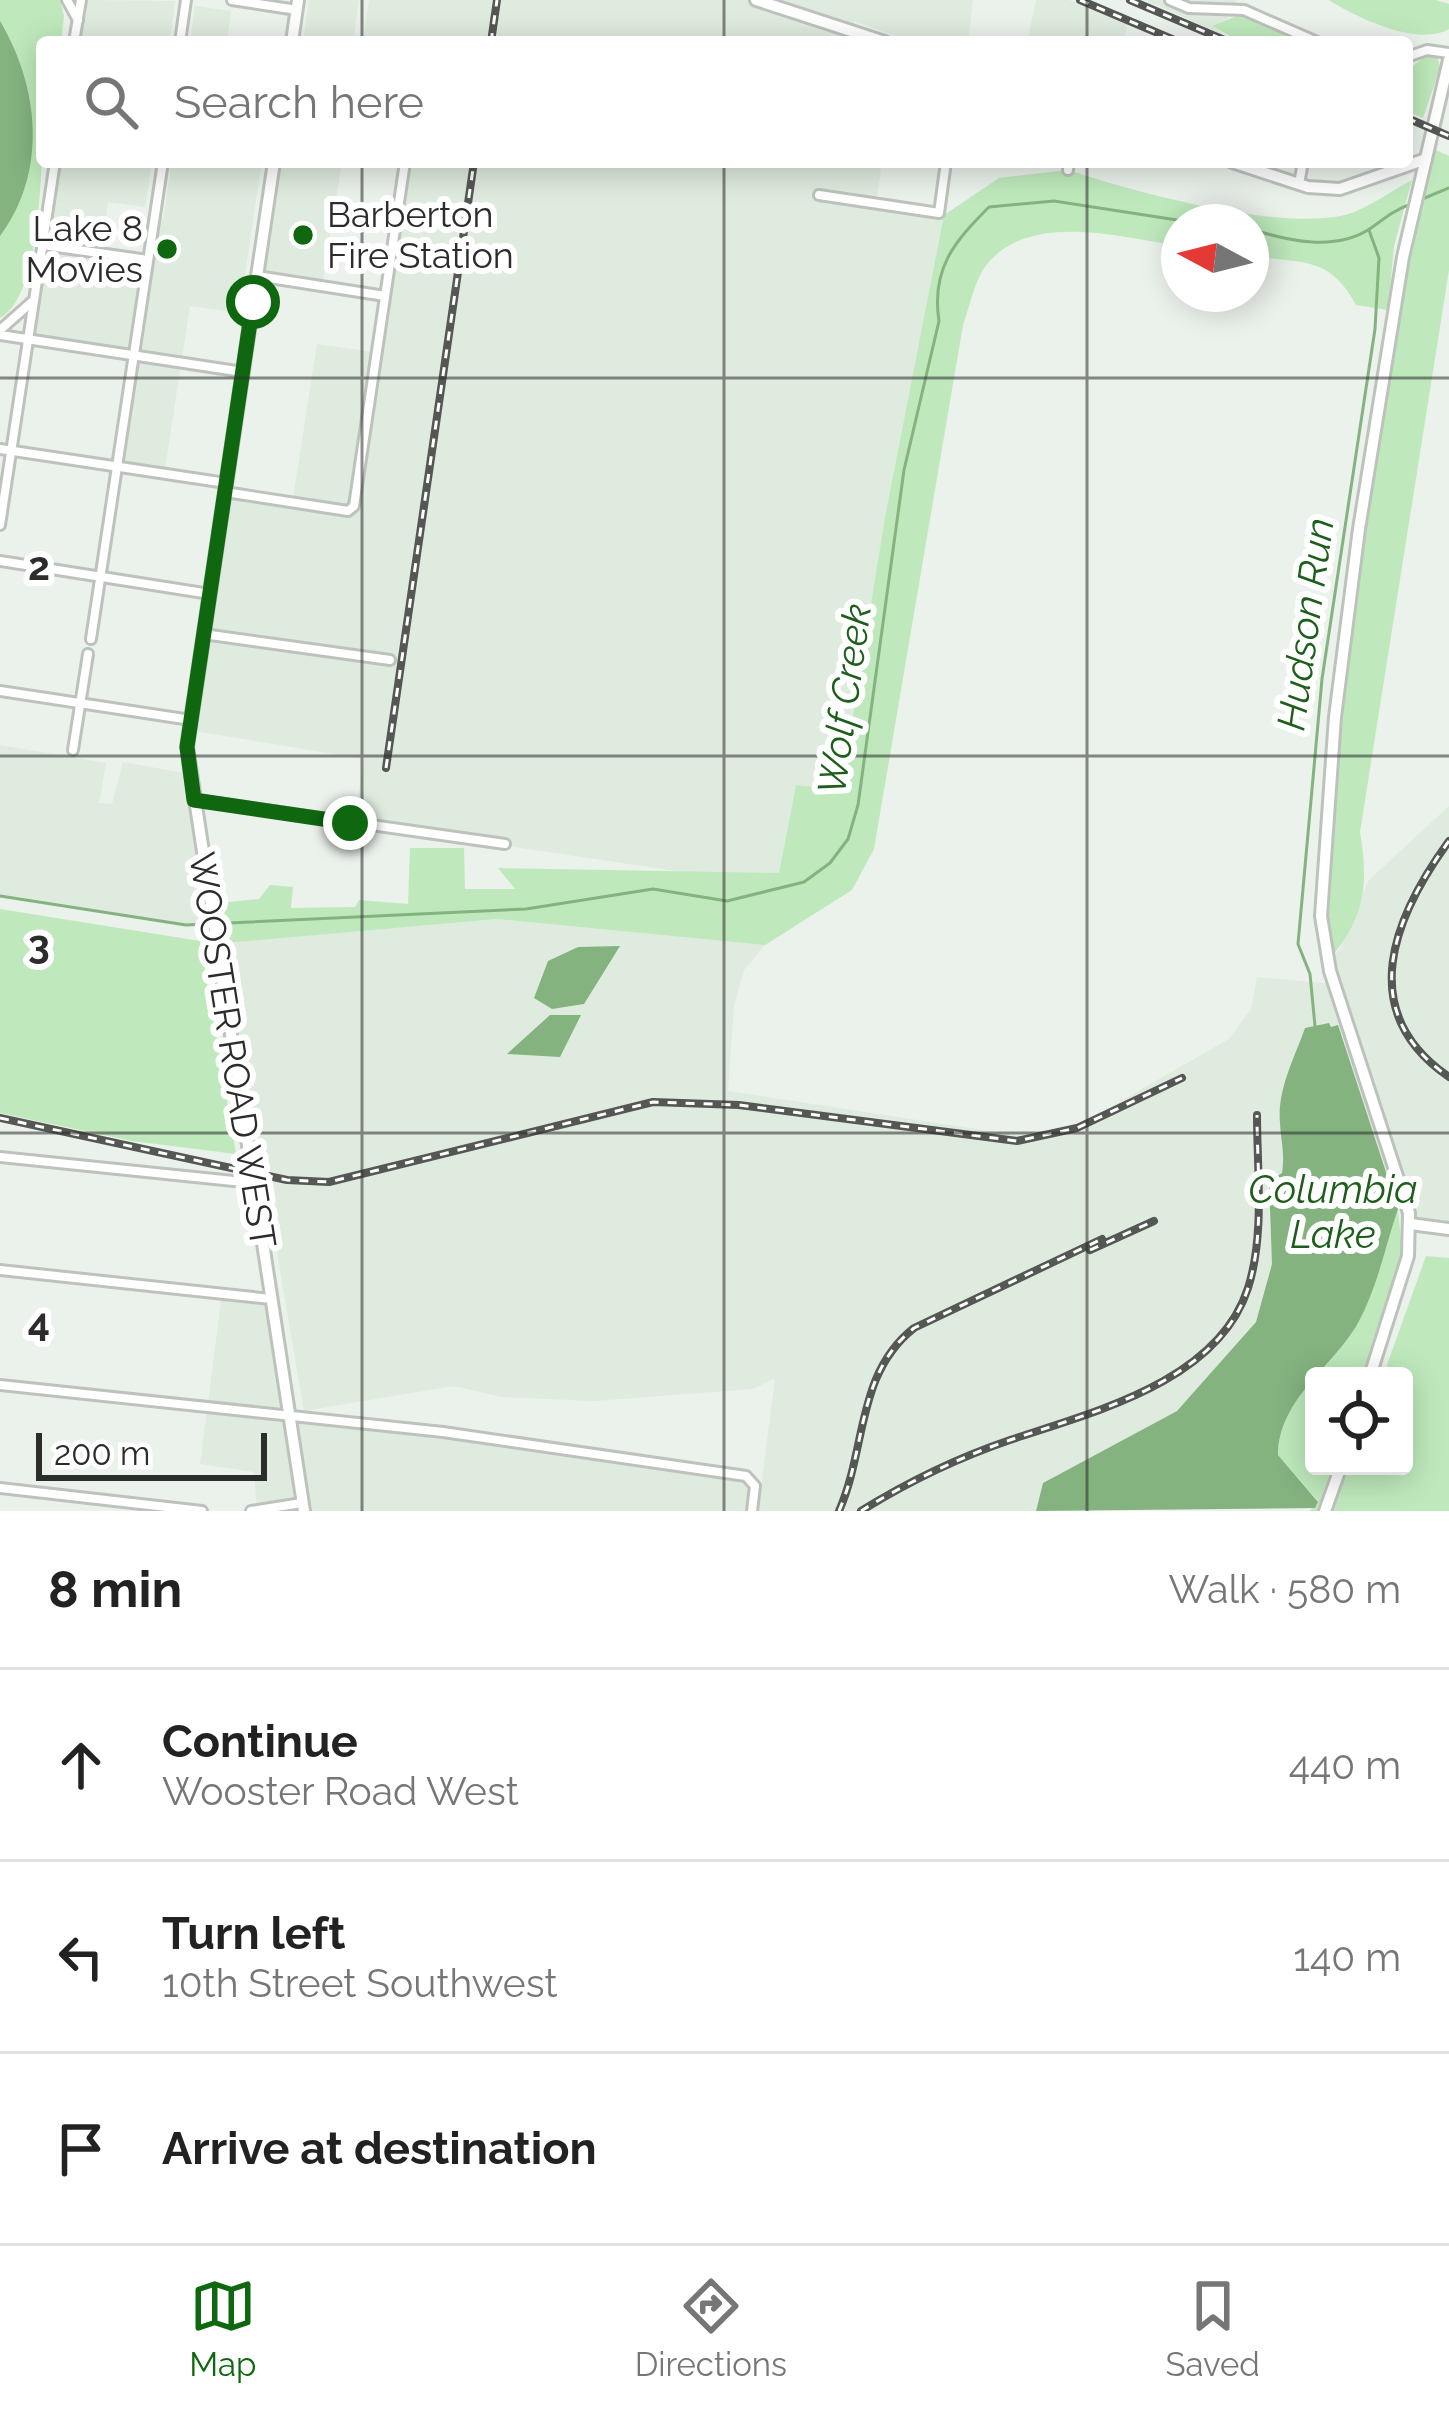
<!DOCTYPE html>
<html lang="en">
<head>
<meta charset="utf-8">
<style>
  body { margin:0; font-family:Raleway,sans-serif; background:#f2f2f2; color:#222 }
  .controls { position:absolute; right:36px; bottom:36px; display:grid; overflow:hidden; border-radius:12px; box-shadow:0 6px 30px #0003 }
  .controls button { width:108px; height:108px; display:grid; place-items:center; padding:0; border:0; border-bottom:3px solid #e0e0e0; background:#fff; color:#222; font:60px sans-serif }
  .compass { position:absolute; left:1161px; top:204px; width:108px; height:108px; border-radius:50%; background:#fff; box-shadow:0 6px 30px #0003; rotate:277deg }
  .scale { position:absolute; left:36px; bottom:30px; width:231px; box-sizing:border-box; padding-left:12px; border:6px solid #2b2d2b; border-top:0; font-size:33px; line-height:42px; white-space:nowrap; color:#2b2d2b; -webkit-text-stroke:9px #fff; paint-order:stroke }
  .stop { position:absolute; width:36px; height:36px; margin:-27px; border:9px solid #0f680f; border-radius:50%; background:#fff }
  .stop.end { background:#0f680f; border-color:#fff; box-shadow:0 3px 12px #0008 }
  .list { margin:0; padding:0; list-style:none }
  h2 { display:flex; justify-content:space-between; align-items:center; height:156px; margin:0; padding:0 48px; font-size:51px }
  h2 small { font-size:39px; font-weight:400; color:#767676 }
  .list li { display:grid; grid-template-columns:78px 1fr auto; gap:36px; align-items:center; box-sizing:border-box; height:192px; padding:0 48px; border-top:3px solid #e0e0e0 }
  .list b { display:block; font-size:45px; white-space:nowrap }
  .list p { margin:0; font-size:39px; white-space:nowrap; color:#767676 }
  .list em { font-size:39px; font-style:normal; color:#767676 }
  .icon { flex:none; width:66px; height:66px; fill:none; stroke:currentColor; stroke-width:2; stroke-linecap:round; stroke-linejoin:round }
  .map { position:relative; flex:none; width:1449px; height:1511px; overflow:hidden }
  .search { position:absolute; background:#fff; box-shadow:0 6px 30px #0003; left:36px; right:36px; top:36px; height:132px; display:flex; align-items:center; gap:30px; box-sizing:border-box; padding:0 42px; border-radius:12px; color:#767676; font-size:45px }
  .sheet { height:732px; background:#fff }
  nav { display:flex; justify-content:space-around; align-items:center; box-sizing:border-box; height:168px; border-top:3px solid #e0e0e0; background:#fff; font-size:33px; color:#767676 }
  nav a { display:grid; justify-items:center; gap:6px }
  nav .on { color:#0f680f }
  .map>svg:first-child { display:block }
  .built { fill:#dfebde }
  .green { fill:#bfe9bc }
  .water { fill:#84b380 }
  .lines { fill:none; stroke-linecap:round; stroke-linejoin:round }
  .stream { stroke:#84b380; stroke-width:3 }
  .street-casing { stroke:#bdc3bc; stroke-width:14 }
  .secondary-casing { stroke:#bdc3bc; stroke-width:16 }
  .street { stroke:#fff; stroke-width:8 }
  .secondary { stroke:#fff; stroke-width:10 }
  .rail-casing { stroke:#545754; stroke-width:8 }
  .rail { stroke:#fff; stroke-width:3; stroke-dasharray:9; stroke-linecap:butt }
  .route { stroke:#0f680f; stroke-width:15 }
  .grid { fill:none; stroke:#2b2d2b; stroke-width:3; stroke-opacity:0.55 }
  .poi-dot { fill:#0f680f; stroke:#fff; stroke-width:4.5 }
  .labels { text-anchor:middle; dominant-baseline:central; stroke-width:12; stroke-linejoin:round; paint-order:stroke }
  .poi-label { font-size:36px; fill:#2b2d2b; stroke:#fff; text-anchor:start }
  .street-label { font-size:36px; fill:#2b2d2b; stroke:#fff }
  .water-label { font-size:39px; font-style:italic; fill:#1c5e1a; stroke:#fff }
  .grid-label { font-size:39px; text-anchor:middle; font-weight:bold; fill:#2b2d2b; stroke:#fff; stroke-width:12; stroke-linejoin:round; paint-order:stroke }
</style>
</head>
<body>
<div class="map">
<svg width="1449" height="1511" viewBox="0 0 1449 1511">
  <rect width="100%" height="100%" fill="#ebf1eb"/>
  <g class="built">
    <polygon points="81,0 175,1 170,42 133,42 133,37 131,42 74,42"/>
    <polygon points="309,0 359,0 353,42 303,42"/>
    <polygon points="369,0 973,0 968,42 912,42 854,21 850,42 363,42"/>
    <polygon points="1036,0 1069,0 1127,24 1124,42 1027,42"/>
    <polygon points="1145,0 1237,0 1227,19 1213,26 1223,35"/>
    <polygon points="195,6 231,11 227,42 190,42"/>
    <polygon points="55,162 152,162 145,207 108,202 101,252 147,260 155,215 163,219 172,162 262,162 239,313 190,306 164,475 116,467 133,354 28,340"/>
    <polygon points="274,162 342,162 322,286 257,276"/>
    <polygon points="411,162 882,162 876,204 944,215 885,517 841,791 796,785 779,873 696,874 354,823 364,759 189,730 225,492 348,511 354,506 362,450 368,450"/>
    <polygon points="317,344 373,352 351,503 344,507 293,499"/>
    <polygon points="0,745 106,763 99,803 112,804 123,762 190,774 211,923 186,925 0,896"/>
    <polygon points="1449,806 1449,1229 1410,1224 1398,1181 1285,1157 1282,1173 1269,1181 1272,1264 1256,1322 1177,1411 1043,1483 1036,1511 758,1511 775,1378 753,1389 594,1401 501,1397 454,1386 304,1411 224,943 497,919 765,945 744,970 734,1006 728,1091 1028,1137 1072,1129 1229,1039 1251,1009 1257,977 1333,984 1328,961 1340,949 1368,881"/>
    <polygon points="222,1294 271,1299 290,1416 746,1476 754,1482 752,1511 303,1511 302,1504 257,1510 254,1472 200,1464"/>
  </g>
  <g class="green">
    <path d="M0 0H60L64 16 61 42H42C42 98 51 291 0 318Z"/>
    <path d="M1329 0H1436L1449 4V29C1418 47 1357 18 1329 0Z"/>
    <polygon points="1239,15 1300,42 1241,42 1212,26"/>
    <polygon points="1437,55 1440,68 1423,118 1407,111 1407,71 1424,57"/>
    <path d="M1429 147 1449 156V270L1360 832C1369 886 1365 918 1328 961L1323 937 1332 750 1391 347Z"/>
    <path d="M1068 170C1135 192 1277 231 1345 215 1367 209 1391 191 1412 180L1394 246 1388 310 1356 305C1330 256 1302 263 1251 256V222H1179V246C1123 238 1032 211 988 263 975 278 970 306 963 325L874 849 852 890 765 945 497 919 225 943 219 903 259 899 270 885 293 887 291 908 355 907 359 900 408 904 410 848H464L465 889H515L498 868 779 873 796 785 841 790 885 517 944 215 999 178Z"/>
    <polygon points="0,909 200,941 236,1154 132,1141 0,1113"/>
    <path d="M1398 1209 1402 1252 1363 1376H1314V1466H1332L1317 1511H1310L1318 1501 1278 1455C1279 1398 1333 1369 1358 1323 1378 1286 1385 1247 1398 1209Z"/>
    <polygon points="1426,1256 1449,1258 1449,1511 1328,1511 1349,1466 1404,1466 1404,1376 1383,1376"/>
  </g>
  <g class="water">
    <path d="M0 21C39 87 48 171 0 236Z"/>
    <polygon points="620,946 584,1004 552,1009 534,998 548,961 578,947"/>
    <polygon points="550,1015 581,1015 560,1057 507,1054"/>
    <path d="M1329 1023 1331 1027 1338 1025 1398 1209C1385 1247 1378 1286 1358 1323 1333 1368 1279 1398 1278 1455L1318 1502 1315 1508 1036 1511 1043 1483 1177 1411 1256 1322 1272 1264 1269 1181 1282 1173C1285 1153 1281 1142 1280 1123 1277 1089 1295 1057 1305 1028Z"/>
  </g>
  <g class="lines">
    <g class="stream">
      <polyline points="1420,200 1449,188"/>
      <path d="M1251 229C1288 241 1336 252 1371 228 1385 218 1394 210 1411 204"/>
      <path d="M0 896 186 925 526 909 653 889 727 901 804 882 830 863 848 839 858 805 904 470 939 321C931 269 954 242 989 207L1054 201 1190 222"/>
      <polyline points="1315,1026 1310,974 1298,944 1322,679 1375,329 1379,258 1369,230"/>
    </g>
    <g class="street-casing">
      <g id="street">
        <polyline points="67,0 78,20"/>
        <polyline points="232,0 297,10"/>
        <polyline points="1170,0 1189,8 1244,10 1317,42"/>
        <polyline points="74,42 81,0"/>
        <polyline points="180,42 186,0"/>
        <polyline points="1407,57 1427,50 1449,53"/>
        <polyline points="1068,170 1069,162"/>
        <polyline points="1299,184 1303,162"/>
        <polyline points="819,195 939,213 946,162"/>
        <polyline points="43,245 148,260"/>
        <polyline points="257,276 385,296"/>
        <polyline points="0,330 34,300"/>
        <polyline points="0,335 243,372"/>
        <polyline points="0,449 226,483"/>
        <polyline points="225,492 348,511 354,506 405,162"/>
        <polyline points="0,525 55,162"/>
        <polyline points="0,561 210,594"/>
        <polyline points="203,634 390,660"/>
        <polyline points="91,639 163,162"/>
        <polyline points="0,691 191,720"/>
        <polyline points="73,750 88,654"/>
        <polyline points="195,800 505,844"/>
        <polyline points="0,1157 253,1183"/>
        <polyline points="0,1270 271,1299"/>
        <polyline points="0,1385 443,1432 746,1476 755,1486 752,1511"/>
        <polyline points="0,1488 202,1511"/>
        <polyline points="251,1511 302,1503"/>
      </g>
    </g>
    <g class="secondary-casing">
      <g id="secondary">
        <polyline points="756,0 885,42"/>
        <polyline points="292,42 298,0"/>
        <polyline points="274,162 187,747 304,1511"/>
        <polyline points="1232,162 1308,187 1340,189 1426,159"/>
        <polyline points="1410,1224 1449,1229"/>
        <polyline points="1370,1376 1408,1256 1409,1213 1330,971 1321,916 1335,717 1359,529 1403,257 1449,60"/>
        <polyline points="1325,1511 1341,1466"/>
      </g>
    </g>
    <use href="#street" class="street"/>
    <use href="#secondary" class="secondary"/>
    <g class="rail-casing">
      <g id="rail">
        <polyline points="1080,0 1179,42"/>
        <polyline points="1130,0 1229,42"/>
        <polyline points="491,42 497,0"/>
        <polyline points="1407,118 1449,136"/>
        <polyline points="386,768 474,162"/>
        <path d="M1449 841C1395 915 1353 1011 1449 1077"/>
        <polyline points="0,1118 287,1180 329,1182 653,1102 739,1105 1017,1141 1077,1128 1182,1078"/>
        <polyline points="1090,1250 1154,1221"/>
        <path d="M839 1511C867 1447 856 1374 914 1328L1102 1239"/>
        <path d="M861 1511C906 1483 960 1457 1010 1440 1093 1412 1218 1382 1248 1288 1265 1235 1257 1170 1257 1115"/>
      </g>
    </g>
    <use href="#rail" class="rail"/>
  </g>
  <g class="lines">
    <polyline class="route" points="253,302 187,747 194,800 350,823"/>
  </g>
  <path class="grid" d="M362 0V42M724 0V42M1087 0V42M362 162V1511M724 162V1511M1087 162V1511M0 378H1449M0 756H1449M0 1133H1449"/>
  <g class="poi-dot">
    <circle cx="303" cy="235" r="12"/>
    <circle cx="167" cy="249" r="12"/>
  </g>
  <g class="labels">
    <g class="poi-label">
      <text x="327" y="214">Barberton<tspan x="327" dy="41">Fire Station</tspan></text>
      <text x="143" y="228" text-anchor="end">Lake 8<tspan x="143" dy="41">Movies</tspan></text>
    </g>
    <g class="street-label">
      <text transform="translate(233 1050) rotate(81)">WOOSTER ROAD WEST</text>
    </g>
    <g class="water-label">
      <text transform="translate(1305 624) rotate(-82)">Hudson Run</text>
      <text transform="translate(844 699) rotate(-82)">Wolf Creek</text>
      <text x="1333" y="1189">Columbia<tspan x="1333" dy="45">Lake</tspan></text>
    </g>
  </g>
  <g class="grid-label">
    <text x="39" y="580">2</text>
    <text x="39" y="958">3</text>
    <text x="39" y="1336">4</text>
  </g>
</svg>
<div class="controls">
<button><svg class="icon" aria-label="locate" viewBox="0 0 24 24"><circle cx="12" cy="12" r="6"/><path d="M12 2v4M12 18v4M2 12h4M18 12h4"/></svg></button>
</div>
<svg class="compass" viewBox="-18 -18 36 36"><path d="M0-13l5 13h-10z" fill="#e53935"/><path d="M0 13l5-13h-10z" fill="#767676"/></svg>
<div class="scale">200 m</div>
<div class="stop" style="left:253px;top:302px"></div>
<div class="stop end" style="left:350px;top:823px"></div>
<div class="search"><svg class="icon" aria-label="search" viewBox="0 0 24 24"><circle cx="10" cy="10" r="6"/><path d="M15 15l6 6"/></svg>Search here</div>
</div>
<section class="sheet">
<h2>8 min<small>Walk · 580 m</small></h2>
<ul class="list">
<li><svg class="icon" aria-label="ahead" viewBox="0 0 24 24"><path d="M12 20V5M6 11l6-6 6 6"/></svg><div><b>Continue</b><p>Wooster Road West</p></div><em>440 m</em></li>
<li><svg class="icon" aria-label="left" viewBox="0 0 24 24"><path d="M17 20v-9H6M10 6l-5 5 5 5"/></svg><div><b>Turn left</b><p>10th Street Southwest</p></div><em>140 m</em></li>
<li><svg class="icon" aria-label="arrive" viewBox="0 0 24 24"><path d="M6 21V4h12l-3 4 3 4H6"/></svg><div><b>Arrive at destination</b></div></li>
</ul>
</section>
<nav>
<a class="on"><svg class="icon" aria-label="map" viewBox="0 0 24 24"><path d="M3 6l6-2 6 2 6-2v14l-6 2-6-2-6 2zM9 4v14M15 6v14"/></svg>Map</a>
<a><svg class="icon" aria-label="directions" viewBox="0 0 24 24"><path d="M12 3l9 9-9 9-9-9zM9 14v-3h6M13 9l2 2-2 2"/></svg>Directions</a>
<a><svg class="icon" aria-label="saved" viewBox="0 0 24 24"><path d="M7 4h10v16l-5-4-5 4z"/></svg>Saved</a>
</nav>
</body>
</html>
